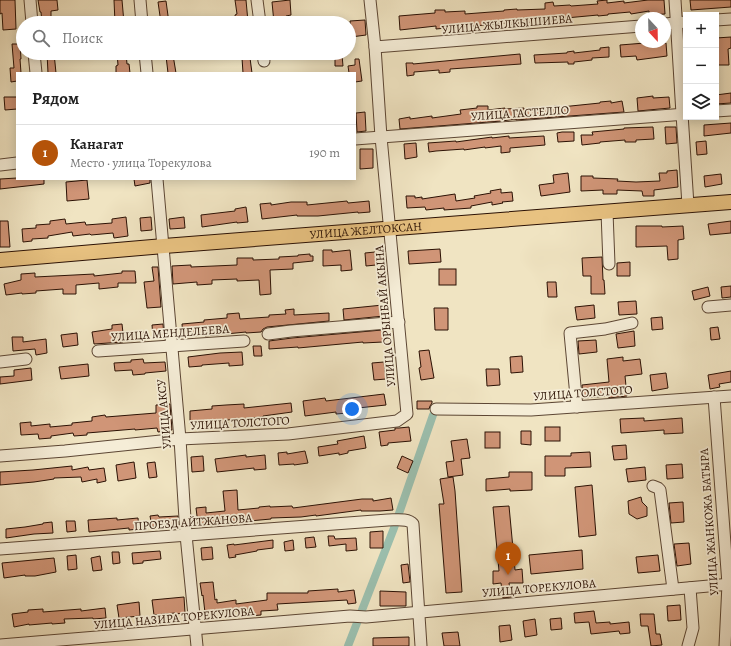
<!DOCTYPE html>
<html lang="ru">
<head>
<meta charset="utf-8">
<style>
  body { margin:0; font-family:Alegreya,serif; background:#f6f6f6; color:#222 }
  .controls { position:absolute; right:12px; top:12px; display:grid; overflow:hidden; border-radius:0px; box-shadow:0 2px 10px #0003 }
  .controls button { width:36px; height:36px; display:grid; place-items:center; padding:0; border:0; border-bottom:1px solid #e0e0e0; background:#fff; color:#222; font:20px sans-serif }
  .compass { position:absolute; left:635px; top:12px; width:36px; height:36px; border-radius:50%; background:#fff; box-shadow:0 2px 10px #0003; rotate:158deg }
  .you { position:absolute; left:352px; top:409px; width:14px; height:14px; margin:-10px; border:3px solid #fff; border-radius:50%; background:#1a73e8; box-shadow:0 0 0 6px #1a73e833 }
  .badge { display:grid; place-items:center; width:26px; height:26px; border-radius:50%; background:#b45309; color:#fff; font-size:13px; font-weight:700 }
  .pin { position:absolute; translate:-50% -33px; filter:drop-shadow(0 1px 2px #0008) }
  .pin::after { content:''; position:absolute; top:21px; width:14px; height:12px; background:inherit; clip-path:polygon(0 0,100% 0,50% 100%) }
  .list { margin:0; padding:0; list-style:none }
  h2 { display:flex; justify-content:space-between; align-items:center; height:52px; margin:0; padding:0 16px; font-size:17px }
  h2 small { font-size:13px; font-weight:400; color:#767676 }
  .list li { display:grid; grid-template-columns:26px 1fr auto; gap:12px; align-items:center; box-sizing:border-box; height:56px; padding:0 16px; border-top:1px solid #e0e0e0 }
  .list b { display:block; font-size:15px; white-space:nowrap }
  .list p { margin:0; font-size:13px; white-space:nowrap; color:#767676 }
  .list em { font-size:13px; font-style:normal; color:#767676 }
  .icon { flex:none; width:22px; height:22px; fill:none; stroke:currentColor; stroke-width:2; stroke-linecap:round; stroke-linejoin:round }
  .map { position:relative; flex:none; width:731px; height:646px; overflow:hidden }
  .search { position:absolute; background:#fff; box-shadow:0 2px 10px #0003; left:16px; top:16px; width:340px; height:44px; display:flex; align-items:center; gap:10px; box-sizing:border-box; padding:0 14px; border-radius:22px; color:#767676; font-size:15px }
  .panel { position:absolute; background:#fff; box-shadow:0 2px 10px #0003; left:16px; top:72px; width:340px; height:108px; border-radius:0px }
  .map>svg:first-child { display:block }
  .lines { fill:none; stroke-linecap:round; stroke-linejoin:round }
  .canal { stroke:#9bbfae; stroke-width:8 }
  .building { fill:#d09577; stroke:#2b1104 }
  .minor-casing { stroke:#5c4634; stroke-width:13 }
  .major-casing { stroke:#2b1104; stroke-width:16 }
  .minor { stroke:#f5edd7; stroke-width:11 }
  .major { stroke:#e8c281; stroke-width:14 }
  .labels { text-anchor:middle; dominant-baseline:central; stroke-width:3.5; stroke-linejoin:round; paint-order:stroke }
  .street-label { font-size:12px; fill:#2b1104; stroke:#f5edd7 }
</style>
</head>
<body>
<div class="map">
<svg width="731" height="646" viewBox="0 0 731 646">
  <rect width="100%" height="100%" fill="#f0e4c2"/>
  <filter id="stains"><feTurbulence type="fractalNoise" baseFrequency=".005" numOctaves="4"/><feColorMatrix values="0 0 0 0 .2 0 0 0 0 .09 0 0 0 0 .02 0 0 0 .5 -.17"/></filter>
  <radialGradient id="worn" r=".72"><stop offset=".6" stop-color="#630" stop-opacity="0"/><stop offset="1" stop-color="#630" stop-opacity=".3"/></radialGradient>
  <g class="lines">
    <polyline class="canal" points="348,646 394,528 433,415"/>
  </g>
  <g class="building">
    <polygon points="0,0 15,0 16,29 3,30 2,13 0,14"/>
    <polygon points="38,0 57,0 58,10 51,11 51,23 42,23 41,12 40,12"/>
    <polygon points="114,0 122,0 124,23 115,23"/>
    <polygon points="235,0 246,0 248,22 236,23 235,15 237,14"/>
    <polygon points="290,0 291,15 286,16 286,23 274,23 272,2"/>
    <polygon points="607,0 607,3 624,1 624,3 648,0 664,0 665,14 649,15 649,11 631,14 630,12 608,14 608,15 598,16 598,15 555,19 555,21 518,23 519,24 506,25 505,23 484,25 475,26 446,28 436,29 436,26 400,30 399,16 435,13 435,10 445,10 445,12 465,11 465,14 504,11 504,10 517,9 517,10 545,9 545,3 553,2 554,6 570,5 571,6 598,4 597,1"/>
    <polygon points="690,0 731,0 731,7 691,10"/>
    <polygon points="166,1 169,23 161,23 158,2"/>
    <polygon points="365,20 366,35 351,37 350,21"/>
    <polygon points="731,37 731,48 728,49 729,65 717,65 716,38"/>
    <polygon points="645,43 645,45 666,43 667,56 637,60 636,56 621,57 620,45"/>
    <polygon points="12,44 20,44 21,59 20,59 21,73 17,73 17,81 11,82 10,68 14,68"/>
    <polygon points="609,47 609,57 592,58 592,60 574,62 574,64 568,64 568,62 535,63 534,55 567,53 567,52 574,51 574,53 600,50 600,48"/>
    <polygon points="47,53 54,53 56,73 48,73"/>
    <polygon points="117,53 126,53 127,64 129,64 130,73 116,73 116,66 118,65"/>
    <polygon points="520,54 521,64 450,69 450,72 439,73 439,70 414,72 414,75 407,76 406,63 413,63 413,64"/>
    <polygon points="173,55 176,73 168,73 166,56"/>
    <polygon points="335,55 342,55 343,66 335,66"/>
    <polygon points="242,58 250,58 252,73 243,73"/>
    <polygon points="355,59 359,59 362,81 355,82 355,73 349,73 348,66 355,65"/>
    <polygon points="731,93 731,103 716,104 716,95"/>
    <polygon points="653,96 653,98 669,97 670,108 638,111 637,98"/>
    <polygon points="4,97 17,97 17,109 5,110"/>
    <polygon points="611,101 611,103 622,101 624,112 516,120 516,119 502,121 400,129 399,119 410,117 410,119 432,116 432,118 461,114 460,110 477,108 477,106 488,106 488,110 505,108 505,109 524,108 524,110 554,107 554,106 561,106 561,107 600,103 600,102"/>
    <polygon points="365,112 366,131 357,132 356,113"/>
    <polygon points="731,123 731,133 704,136 704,125"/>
    <polygon points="653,127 654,139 636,140 636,142 625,142 625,140 600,142 600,143 582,145 581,135 593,135 592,132 624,129 624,128"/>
    <polygon points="665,127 676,127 677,143 666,144"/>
    <polygon points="562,132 574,132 574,141 558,142 557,133"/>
    <polygon points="509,136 509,138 544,136 545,145 510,148 510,152 501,153 501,146 485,148 485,147 464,150 464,149 436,151 429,152 428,143 456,141 456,142 492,137 492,138"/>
    <polygon points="706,141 707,154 697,155 696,142"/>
    <polygon points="416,143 417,157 405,159 404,144"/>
    <polygon points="360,149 373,149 373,168 360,169"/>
    <polygon points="677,170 678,187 654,190 654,196 643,196 642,191 617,190 617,194 603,194 603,190 581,191 581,176 593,176 593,178 618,179 617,181 636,182 660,181 659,173 667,173 667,171"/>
    <polygon points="568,173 570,192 541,196 539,185 554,183 553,175"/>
    <polygon points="721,174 722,184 705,187 704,176"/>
    <polygon points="17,178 17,179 44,179 44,184 0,189 0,179"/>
    <polygon points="134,179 150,179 150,183 135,186"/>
    <polygon points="87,180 89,199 67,201 66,182"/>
    <polygon points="501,189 501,193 512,192 513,201 502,202 503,203 492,205 492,202 471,206 471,208 444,210 444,208 426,210 425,207 407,208 406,196 415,196 415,198 422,197 422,199 455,194 456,201 475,198 474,196 491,193 490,191"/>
    <polygon points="347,201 348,203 369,201 370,212 358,213 358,212 318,216 297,216 297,215 262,219 260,204 271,203 271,205 291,202 307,202 307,205"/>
    <polygon points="246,207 248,222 237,223 237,222 202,227 201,215 235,211 235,209"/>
    <polygon points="126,217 128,236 114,238 113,233 91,235 90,234 73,236 72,232 48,236 48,238 32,239 32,241 23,242 22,229 36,228 36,225 50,224 50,221 65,219 66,224 85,222 86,225 112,223 112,219"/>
    <polygon points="151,217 152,230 141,231 140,218"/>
    <polygon points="184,217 185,228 170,229 169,219"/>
    <polygon points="0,221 8,221 10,247 0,247"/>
    <polygon points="731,221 731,233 710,235 708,224"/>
    <polygon points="636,226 662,226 662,227 683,226 684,239 678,240 678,259 668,260 667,246 636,247"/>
    <polygon points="440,249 441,262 409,264 408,251"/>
    <polygon points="323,250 332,250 332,252 350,250 352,270 341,271 341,265 323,266"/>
    <polygon points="375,252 376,265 366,266 365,253"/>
    <polygon points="310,254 310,256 313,256 313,261 293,263 293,269 270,270 271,294 260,295 259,280 237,281 237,279 212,280 212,284 197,285 197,282 173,284 172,266 191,265 191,267 237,265 237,258 253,258 253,260 279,259 279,257 298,256 298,255"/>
    <polygon points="602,257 603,280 604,280 605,294 591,294 591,276 583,276 582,258"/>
    <polygon points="630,262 630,276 617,276 617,263"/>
    <polygon points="152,267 158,267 161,307 147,308 144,282 154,281"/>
    <rect x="439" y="269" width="17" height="16"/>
    <polygon points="122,271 135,271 136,283 118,283 118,287 99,289 99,283 76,285 76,294 63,294 63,289 36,291 36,293 22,294 22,293 6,295 4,284 21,280 21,274 35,273 35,277 94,274 94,276 122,273"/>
    <polygon points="547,282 556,282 557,297 548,297"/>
    <polygon points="731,286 731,297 722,298 721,287"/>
    <polygon points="708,287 710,296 694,300 692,291"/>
    <polygon points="636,301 637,314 619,315 618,302"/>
    <polygon points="383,305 384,316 344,320 343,309"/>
    <polygon points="594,305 595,318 577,320 575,307"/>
    <polygon points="434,308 448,308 448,330 435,330"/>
    <polygon points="294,309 294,315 329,313 329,321 267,327 263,329 261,332 246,333 246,332 205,336 205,335 183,337 182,324 204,322 204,320 227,318 227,314 239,313 240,319 269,317 269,315 286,314 285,310"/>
    <polygon points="662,317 663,329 652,330 651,318"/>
    <polygon points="122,324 123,333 146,332 146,340 123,341 123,342 94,344 92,332 112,329 112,325"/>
    <polygon points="163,324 164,336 153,337 152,325"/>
    <polygon points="718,327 720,339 711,340 710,328"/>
    <polygon points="382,330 383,342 363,343 363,342 298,348 298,347 269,349 269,341 292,338"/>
    <polygon points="634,331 635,346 618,348 616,334"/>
    <polygon points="77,333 78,345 63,347 61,335"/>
    <polygon points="12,337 23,337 23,342 46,339 47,353 36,355 35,349 13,351"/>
    <polygon points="596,340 597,352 579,354 578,341"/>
    <polygon points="253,346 261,346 262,356 254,356"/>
    <polygon points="429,350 434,378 421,380 419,368 421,367 419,351"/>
    <polygon points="242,352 243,365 229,366 229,363 202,365 202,366 189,367 188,357 220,353"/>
    <polygon points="522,356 523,372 511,373 510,357"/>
    <polygon points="623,357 623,361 640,359 642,374 625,376 627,396 609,398 609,396 583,398 582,385 609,382 607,359"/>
    <polygon points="143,359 144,363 165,362 166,371 145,373 145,374 133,375 132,370 115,371 114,363 131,362 131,360"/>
    <polygon points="384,362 386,379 374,380 372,363"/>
    <polygon points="88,364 89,376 61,379 59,367"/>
    <polygon points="31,368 32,380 0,384 0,377 14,376 14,370"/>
    <polygon points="486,369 499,369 500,385 487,386"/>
    <polygon points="731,371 731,382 719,384 720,387 710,389 708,375"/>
    <polygon points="666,373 668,388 652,391 650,375"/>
    <polygon points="384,394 386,405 358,408 359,412 336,414 336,412 305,416 303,401 325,398 326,401"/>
    <polygon points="417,401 432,401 432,403 430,406 429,409 417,409"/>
    <polygon points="291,403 292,412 263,416 263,417 227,420 228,423 214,424 214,423 190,424 190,411 212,409 212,406 226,405 244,404 244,408"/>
    <polygon points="170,404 172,430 158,432 157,428 135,430 135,429 87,433 87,435 74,436 73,433 51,436 51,438 39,439 38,434 21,435 20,423 31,422 31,426 50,424 50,427 72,425 72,423 92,421 92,417 105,415 106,417 156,413 156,405"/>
    <polygon points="644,418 644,421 682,418 683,433 664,434 664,430 621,433 620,419"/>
    <polygon points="409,427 411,441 388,443 388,445 381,446 379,432 395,430 395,428 399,428"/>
    <rect x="545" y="427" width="15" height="14"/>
    <polygon points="521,431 531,431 531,445 521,444"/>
    <rect x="485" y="432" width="15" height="16"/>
    <polygon points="364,436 366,448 348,451 348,453 339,455 339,453 319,456 318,447 338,444 337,441"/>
    <polygon points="467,439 470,458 461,459 463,475 448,477 446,462 454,461 451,441"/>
    <polygon points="626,445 627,459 614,460 612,446"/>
    <polygon points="305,451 308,463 294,465 294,464 279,465 278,453 287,452 287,454"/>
    <polygon points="590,452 591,467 565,468 565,476 545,476 545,456 571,456 571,453"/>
    <polygon points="246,455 246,457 265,455 266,469 254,470 254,468 217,472 215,459"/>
    <polygon points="203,456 204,471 192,472 191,457"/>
    <polygon points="402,456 413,461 408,473 397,468"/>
    <polygon points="134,462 136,478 118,481 116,465"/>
    <polygon points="155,462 157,477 149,478 147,463"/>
    <polygon points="682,464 683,478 667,479 666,465"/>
    <polygon points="72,466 72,470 88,467 89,470 104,468 106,481 97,483 97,479 82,482 81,477 54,478 54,479 34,482 0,485 0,472 33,470"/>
    <polygon points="645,467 646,480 628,482 626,469"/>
    <polygon points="509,472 532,472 532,490 510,491 510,489 486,491 486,479 509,477"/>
    <polygon points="453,477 455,491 462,592 446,593 439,504 444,504 440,479"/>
    <polygon points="592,485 596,535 579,537 575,487"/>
    <polygon points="237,490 238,510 259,508 259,507 270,506 270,507 292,506 293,508 362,499 373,499 373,501 391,498 393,510 380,511 361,511 361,510 316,516 316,515 301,517 271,518 271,519 260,520 218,524 218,523 198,524 196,508 206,507 206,513 225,511 223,491"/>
    <polygon points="641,497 642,502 647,507 647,516 637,519 629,514 628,501"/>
    <polygon points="683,502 684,522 671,523 669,503"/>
    <polygon points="509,506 515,570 522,569 523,583 509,583 511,597 503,598 501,583 493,584 493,571 499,571 493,507"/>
    <polygon points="158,515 159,517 178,516 178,526 166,526 166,525 152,527 150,516"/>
    <polygon points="117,518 117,520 138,518 139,529 129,530 129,528 89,532 88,520"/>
    <polygon points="66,521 75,521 76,531 67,532"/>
    <polygon points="52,522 53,533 34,534 6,538 6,529 25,527 43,524 43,523"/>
    <polygon points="383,531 383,548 370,548 370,532"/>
    <polygon points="328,536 334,536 335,539 356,538 357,550 346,551 346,544 329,546"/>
    <polygon points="314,537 316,547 306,548 305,538"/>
    <polygon points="273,540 273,548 257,550 257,551 235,555 236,557 229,558 227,545 234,544 234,545"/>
    <polygon points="293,540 294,550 285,551 284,542"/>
    <polygon points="689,543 691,564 677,566 674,544"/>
    <polygon points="212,547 213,559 202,560 201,548"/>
    <polygon points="582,550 583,569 531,574 529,555"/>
    <polygon points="160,551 161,559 143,561 143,563 133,564 132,553"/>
    <polygon points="112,552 119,552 120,563 113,564"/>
    <polygon points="76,555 77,569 68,570 67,556"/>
    <polygon points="658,555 660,571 638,573 636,557"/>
    <polygon points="100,556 102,570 93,571 91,558"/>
    <polygon points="54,558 56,572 35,576 25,576 25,575 4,578 2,563"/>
    <polygon points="408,564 410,582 403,583 401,565"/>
    <polygon points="213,582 215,600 217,599 217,603 236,600 236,604 267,600 267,593 308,593 308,591 338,589 338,592 354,590 356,603 348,604 347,600 277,604 278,610 261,611 261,615 249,616 248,609 230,612 230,610 205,613 203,595 202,596 200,583"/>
    <polygon points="380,591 406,592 406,606 380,606"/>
    <polygon points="184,597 185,613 175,614 175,613 154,615 152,600"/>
    <polygon points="139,602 140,616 119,618 117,605"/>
    <polygon points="680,605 681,620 668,621 667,606"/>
    <polygon points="105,608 106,618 93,619 93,618 64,619 65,623 52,624 52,623 29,625 29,624 14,627 12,614 28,612 28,610 43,609 43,612 81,609 81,611"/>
    <polygon points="594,611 596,623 610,622 610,624 629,622 630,633 620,634 619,631 591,634 589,622 575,623 574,613"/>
    <polygon points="640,614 654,614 656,634 660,634 662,645 651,646 648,626 641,626"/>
    <polygon points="561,618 562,629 551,630 550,619"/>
    <polygon points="535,619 537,635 525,637 523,621"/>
    <polygon points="510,625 512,640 500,642 499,626"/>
    <polygon points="458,632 460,646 444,646 442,633"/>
    <polygon points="409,637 409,646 373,646 373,638"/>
  </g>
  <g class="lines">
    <g class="minor-casing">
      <g id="minor">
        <polyline points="30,0 32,23"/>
        <polyline points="140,0 142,23"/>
        <polyline points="257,0 260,23"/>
        <polyline points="675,0 682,114 688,205"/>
        <polyline points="716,20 731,19"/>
        <polyline points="665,24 686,22"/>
        <polyline points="375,47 641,26"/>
        <polyline points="34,53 36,73"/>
        <polyline points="145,53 147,73"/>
        <polyline points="263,53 264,61"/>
        <polyline points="716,111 731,110"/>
        <polyline points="355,139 686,114"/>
        <polyline points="0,165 17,163"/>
        <polyline points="157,179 180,439 186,535 197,646"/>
        <polyline points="607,212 609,264"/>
        <polyline points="708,307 731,305"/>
        <polyline points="268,334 291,331 399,322"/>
        <polyline points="98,351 244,341"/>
        <polyline points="0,362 26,359"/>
        <polyline points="714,397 728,584 725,646"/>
        <polyline points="577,407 570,333 605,329 632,323"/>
        <polyline points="436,409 531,410 731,396"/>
        <polyline points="0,456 65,451 180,439 288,434 397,421 407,414 381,137 375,47 370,0"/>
        <polyline points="653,486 658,488 660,490 673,589"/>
        <path d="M0 549 388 520C396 520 408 518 413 524L421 646"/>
        <polyline points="0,645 350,616 366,617 731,584"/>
        <polyline points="688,646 693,628 690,588"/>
      </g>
    </g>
    <g class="major-casing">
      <g id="major">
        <path id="s1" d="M0 260 164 246 731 202"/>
      </g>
    </g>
    <use href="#minor" class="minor"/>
    <use href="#major" class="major"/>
  </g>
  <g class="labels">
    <g class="street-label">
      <text transform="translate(507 24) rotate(-5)">УЛИЦА ЖЫЛКЫШИЕВА</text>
      <text transform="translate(520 113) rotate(-4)">УЛИЦА ГАСТЕЛЛО</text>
      <text stroke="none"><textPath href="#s1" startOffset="367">УЛИЦА ЖЕЛТОКСАН</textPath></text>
      <text transform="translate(385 316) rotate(-95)">УЛИЦА ОРЫНБАЙ АКЫНА</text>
      <text transform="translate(170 333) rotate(-4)">УЛИЦА МЕНДЕЛЕЕВА</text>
      <text transform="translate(583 393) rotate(-4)">УЛИЦА ТОЛСТОГО</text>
      <text transform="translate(164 414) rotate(-95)">УЛИЦА АКСУ</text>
      <text transform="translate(240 423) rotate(-3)">УЛИЦА ТОЛСТОГО</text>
      <text transform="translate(193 522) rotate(-4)">ПРОЕЗД АЙТЖАНОВА</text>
      <text transform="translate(709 522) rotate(-94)">УЛИЦА ЖАНКОЖА БАТЫРА</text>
      <text transform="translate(539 588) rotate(-5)">УЛИЦА ТОРЕКУЛОВА</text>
      <text transform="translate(174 618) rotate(-5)">УЛИЦА НАЗИРА ТОРЕКУЛОВА</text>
    </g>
  </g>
  <rect width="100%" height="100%" filter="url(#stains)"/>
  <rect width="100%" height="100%" fill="url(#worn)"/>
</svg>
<div class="controls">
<button>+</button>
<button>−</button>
<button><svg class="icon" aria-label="layers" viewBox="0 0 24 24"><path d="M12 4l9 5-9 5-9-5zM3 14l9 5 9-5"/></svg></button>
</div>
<svg class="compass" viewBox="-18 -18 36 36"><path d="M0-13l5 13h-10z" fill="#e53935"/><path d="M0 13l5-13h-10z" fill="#767676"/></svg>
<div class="you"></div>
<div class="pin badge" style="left:508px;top:575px">1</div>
<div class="search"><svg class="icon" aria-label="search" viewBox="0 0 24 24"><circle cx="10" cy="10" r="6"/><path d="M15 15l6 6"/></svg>Поиск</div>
<section class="panel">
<h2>Рядом<small></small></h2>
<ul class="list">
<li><span class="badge">1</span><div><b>Канагат</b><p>Место · улица Торекулова</p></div><em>190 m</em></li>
</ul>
</section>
</div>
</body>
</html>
